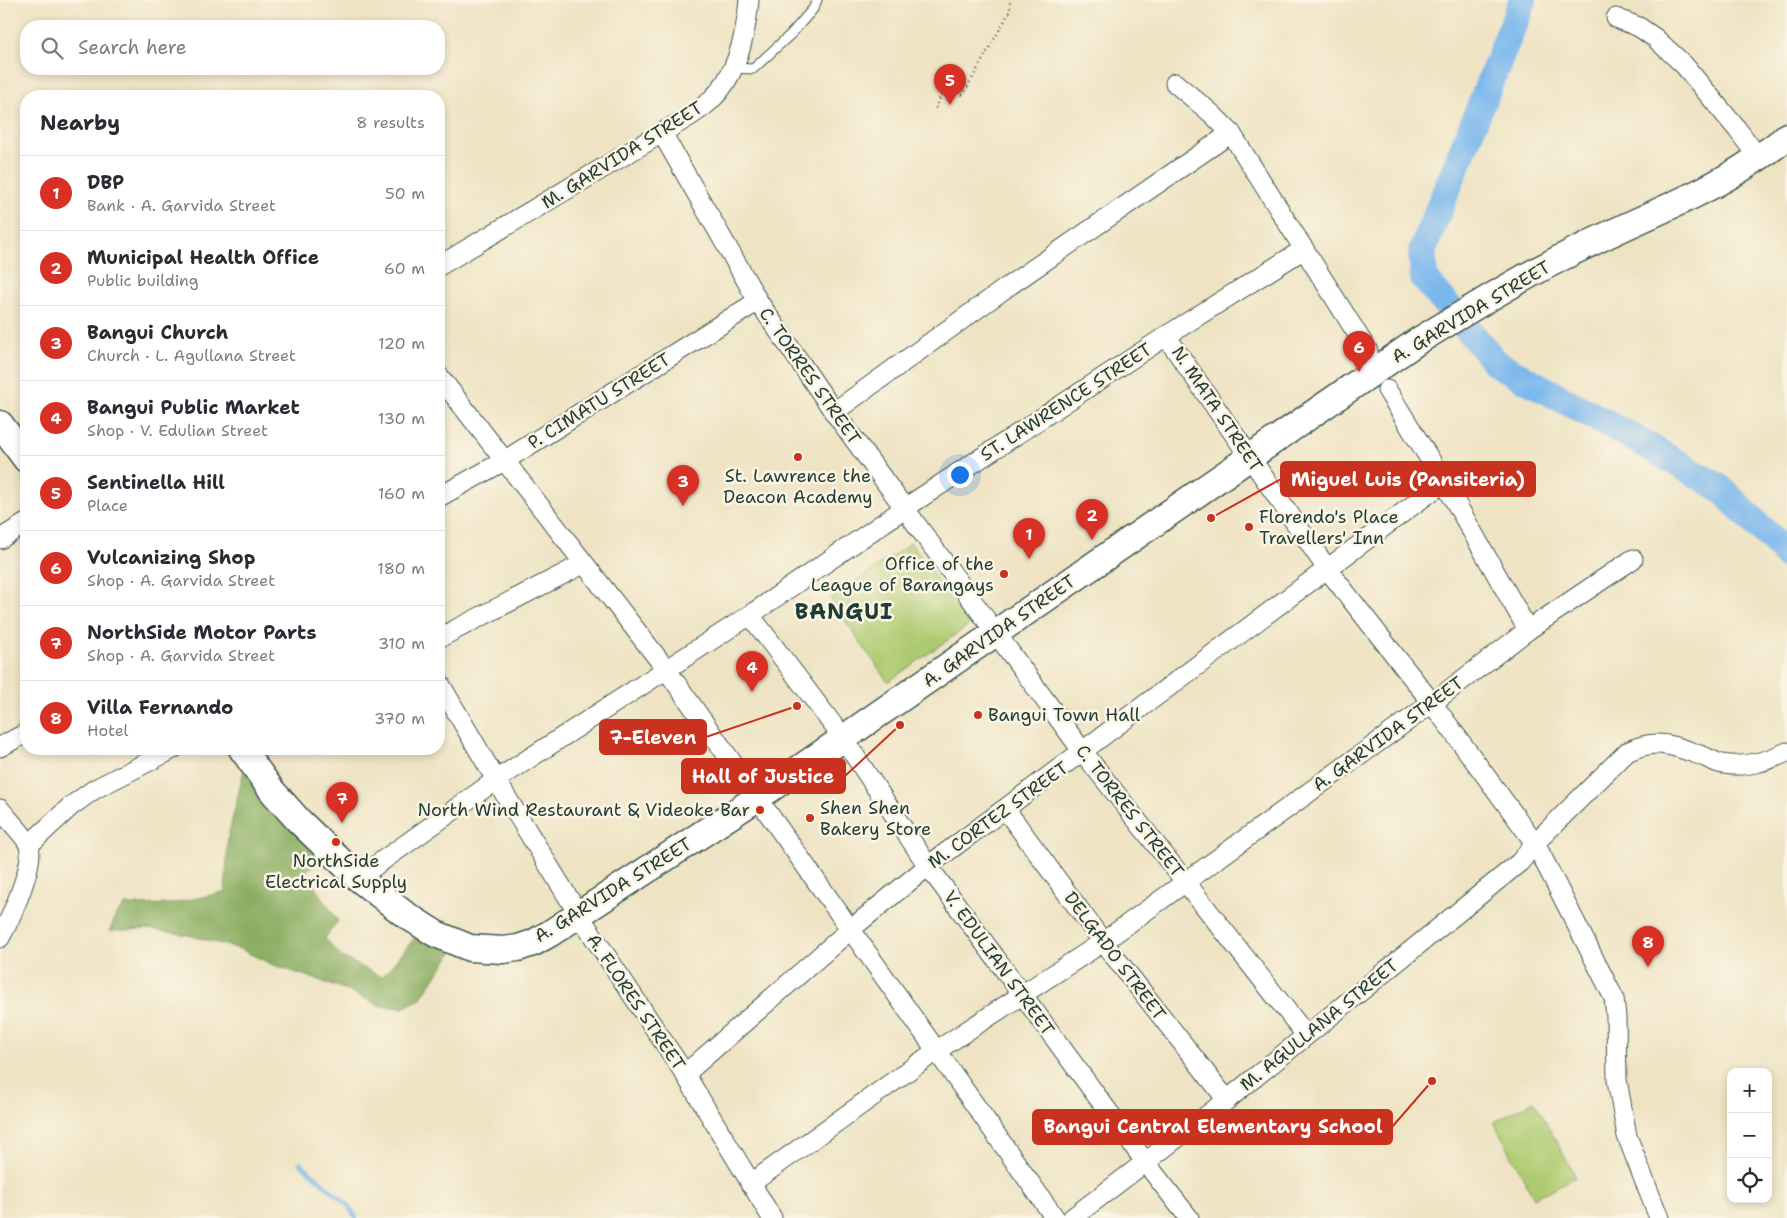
<!DOCTYPE html>
<html lang="en">
<head>
<meta charset="utf-8">
<style>
  body { margin:0; font-family:"Shantell Sans",sans-serif; background:#f7f7f7; color:#2b2b33 }
  .controls { position:absolute; right:15px; bottom:15px; display:grid; overflow:hidden; border-radius:10px; box-shadow:0 2px 8px #0003 }
  .controls button { width:45px; height:45px; display:grid; place-items:center; padding:0; border:0; border-bottom:1px solid #e1e1e2; background:#fff; color:#2b2b33; font:25px sans-serif }
  .you { position:absolute; left:959px; top:474px; width:18px; height:18px; margin:-12px; border:4px solid #fff; border-radius:50%; background:#1a73e8; box-shadow:0 0 0 8px #1a73e833 }
  .badge { display:grid; place-items:center; width:32px; height:32px; border-radius:50%; background:#d93025; color:#fff; font-size:16px; font-weight:700 }
  .pin { position:absolute; translate:-50% -41px; filter:drop-shadow(0 1px 2px #0008) }
  .pin::after { content:''; position:absolute; top:26px; width:18px; height:15px; background:inherit; clip-path:polygon(0 0,100% 0,50% 100%) }
  .list { margin:0; padding:0; list-style:none }
  h2 { display:flex; justify-content:space-between; align-items:center; height:65px; margin:0; padding:0 20px; font-size:21px }
  h2 small { font-size:16px; font-weight:400; color:#7c7c81 }
  .list li { display:grid; grid-template-columns:32px 1fr auto; gap:15px; align-items:center; box-sizing:border-box; height:75px; padding:0 20px; border-top:1px solid #e1e1e2 }
  .list b { display:block; font-size:19px; white-space:nowrap }
  .list p { margin:0; font-size:16px; white-space:nowrap; color:#7c7c81 }
  .list em { font-size:16px; font-style:normal; color:#7c7c81 }
  .icon { flex:none; width:28px; height:28px; fill:none; stroke:currentColor; stroke-width:2; stroke-linecap:round; stroke-linejoin:round }
  .map { position:relative; flex:none; width:1787px; height:1218px; overflow:hidden }
  .search { position:absolute; background:#fff; box-shadow:0 2px 8px #0003; left:20px; top:20px; width:425px; height:55px; display:flex; align-items:center; gap:12px; box-sizing:border-box; padding:0 18px; border-radius:20px; color:#7c7c81; font-size:19px }
  .panel { position:absolute; background:#fff; box-shadow:0 2px 8px #0003; left:20px; top:90px; width:425px; height:665px; border-radius:20px }
  .map>svg:first-child { display:block }
  .green { fill:#aeca70; stroke:#668452 }
  .forest { fill:#8aae62; stroke:#54764b }
  .lines { fill:none; stroke-linecap:round; stroke-linejoin:round }
  .stream { stroke:#7ab7ed; stroke-width:4.5 }
  .river { stroke:#7ab7ed; stroke-width:28 }
  .lane-casing { stroke:#3e5649; stroke-width:11 }
  .street-casing { stroke:#3e5649; stroke-width:21 }
  .secondary-casing { stroke:#3e5649; stroke-width:29 }
  .path { stroke:#3e5649; stroke-width:2.5; stroke-dasharray:1 4; stroke-linecap:butt }
  .lane { stroke:#fff; stroke-width:9 }
  .street { stroke:#fff; stroke-width:19 }
  .secondary { stroke:#fff; stroke-width:26 }
  .poi-dot { fill:#c8321e; stroke:#fcf5e5; stroke-width:2 }
  .labels { text-anchor:middle; dominant-baseline:central; stroke-width:5; stroke-linejoin:round; paint-order:stroke }
  .street-label { font-size:18px; fill:#1f3d34; stroke:#fcf5e5 }
  .poi-label { font-size:18px; fill:#1f3d34; stroke:#fcf5e5; text-anchor:start }
  .district-label { font-size:22px; font-weight:bold; letter-spacing:1px; fill:#1f3d34; stroke:#fcf5e5 }
  .leader { fill:none; stroke:#c8321e; stroke-width:2 }
  .callout-dot { fill:#c8321e; stroke:#fcf5e5; stroke-width:2 }
  .callout { fill:#c8321e; stroke:#c8321e; stroke-width:2 }
  .callout-label { font-size:19px; text-anchor:middle; font-weight:bold; fill:#fff }
</style>
</head>
<body>
<div class="map">
<svg width="1787" height="1218" viewBox="0 0 1787 1218">
  <rect width="100%" height="100%" fill="#fcf5e5"/>
  <filter id="ink" filterUnits="userSpaceOnUse"><feTurbulence type="fractalNoise" baseFrequency=".02" numOctaves="2"/><feDisplacementMap in="SourceGraphic" scale="10" xChannelSelector="R" yChannelSelector="G"/><feConvolveMatrix kernelMatrix="1 2 1 2 8 2 1 2 1" color-interpolation-filters="sRGB"/></filter>
  <filter id="wash" filterUnits="userSpaceOnUse"><feTurbulence type="fractalNoise" baseFrequency=".0096" numOctaves="4" result="noise"/><feDisplacementMap in="SourceGraphic" scale="20" xChannelSelector="R" yChannelSelector="G"/><feGaussianBlur stdDeviation="1.12" result="paint"/><feColorMatrix in="noise" values="0 0 0 0 0 0 0 0 0 0 0 0 0 0 0 0 0 1.4 0 .05"/><feComposite in="paint" operator="in"/></filter>
  <g filter="url(#wash)">
    <rect width="100%" height="100%" fill="#eee3c3"/>
    <g class="green">
      <polygon points="911,543 969,625 888,682 830,599"/>
      <polygon points="1534,1101 1576,1177 1534,1198 1494,1122"/>
    </g>
    <polygon class="forest" points="245,766 323,858 305,872 338,921 325,938 342,957 382,977 418,934 453,951 420,999 403,1008 381,1006 347,990 271,964 240,949 188,935 148,929 110,931 115,916 125,905 170,904 225,892 228,837"/>
    <g class="lines">
      <polyline class="stream" points="300,1163 348,1205 356,1218"/>
      <polyline class="river" points="1523,0 1422,251 1424,278 1496,363 1641,442 1720,488 1772,539 1787,556"/>
    </g>
  </g>
  <g filter="url(#ink)">
    <g class="lines">
      <g class="lane-casing">
        <polyline id="lane" points="734,68 753,69 791,34 813,9 817,0"/>
      </g>
      <g class="street-casing">
        <g id="street">
          <polyline points="1616,18 1639,27 1655,38 1684,65 1737,129 1758,157"/>
          <polyline points="1175,83 1212,114 1231,133 1368,351"/>
          <polyline points="662,133 758,301 834,412 1083,752 1306,1035"/>
          <path d="M439 266 690 116C697 111 705 106 711 100 738 75 746 34 749 0"/>
          <polyline points="1166,336 1328,570 1432,703 1535,843 1614,998 1616,1017 1617,1080 1627,1136 1659,1218"/>
          <polyline points="439,376 666,669 1055,1218"/>
          <polyline points="1387,390 1444,482 1528,630"/>
          <polyline points="834,412 1010,285 1231,133"/>
          <polyline points="439,497 504,461 758,301"/>
          <polyline points="0,539 26,523"/>
          <polyline points="750,615 843,738 928,866 1146,1163 1189,1218"/>
          <polyline points="439,638 583,564"/>
          <polyline points="439,682 496,780 579,915 685,1074 772,1218"/>
          <polyline points="0,747 26,733"/>
          <path d="M0 809C6 817 27 838 29 846 35 864 10 920 0 938"/>
          <polyline points="1006,810 1103,942 1227,1100"/>
          <polyline points="29,845 71,806 95,789 173,749"/>
          <polyline points="358,878 496,780 750,615 905,508 1166,336 1304,249"/>
          <polyline points="685,1074 851,929 928,866 1444,482"/>
          <polyline points="750,1184 936,1051 1103,942 1432,703 1528,630 1633,559"/>
          <path d="M1072 1218 1227 1100 1520 862 1535 843 1627 752C1657 737 1676 746 1705 757 1711 760 1717 763 1723 764 1746 768 1767 761 1787 752"/>
        </g>
      </g>
      <g class="secondary-casing">
        <g id="secondary">
          <polyline points="0,424 26,459"/>
          <path d="M242 749 273 792 298 820 358 878 403 913 436 934 470 948 503 950 518 948 533 943 549 934 757 798 1418 341C1474 307 1528 273 1587 245 1642 217 1702 196 1753 161 1765 153 1777 146 1787 136"/>
        </g>
      </g>
      <g class="path">
        <polyline points="950,90 951,88 963,95 1010,11 1010,0"/>
        <polyline points="936,108 935,107 945,90 946,90"/>
      </g>
      <use href="#lane" class="lane"/>
      <use href="#street" class="street"/>
      <use href="#secondary" class="secondary"/>
    </g>
  </g>
  <g class="poi-dot">
    <circle cx="798" cy="457" r="5"/>
    <circle cx="1249" cy="527" r="5"/>
    <circle cx="1004" cy="574" r="5"/>
    <circle cx="978" cy="715" r="5"/>
    <circle cx="760" cy="810" r="5"/>
    <circle cx="810" cy="818" r="5"/>
    <circle cx="336" cy="842" r="5"/>
  </g>
  <g class="labels">
    <g class="street-label">
      <text transform="translate(622 155) rotate(-32)">M. GARVIDA STREET</text>
      <text transform="translate(1471 312) rotate(-31)">A. GARVIDA STREET</text>
      <text transform="translate(810 376) rotate(55)">C. TORRES STREET</text>
      <text transform="translate(599 401) rotate(-32)">P. CIMATU STREET</text>
      <text transform="translate(1066 402) rotate(-33)">ST. LAWRENCE STREET</text>
      <text transform="translate(1217 409) rotate(56)">N. MATA STREET</text>
      <text transform="translate(999 631) rotate(-35)">A. GARVIDA STREET</text>
      <text transform="translate(1388 734) rotate(-36)">A. GARVIDA STREET</text>
      <text transform="translate(1130 811) rotate(52)">C. TORRES STREET</text>
      <text transform="translate(998 815) rotate(-36)">M. CORTEZ STREET</text>
      <text transform="translate(613 890) rotate(-32)">A. GARVIDA STREET</text>
      <text transform="translate(1115 956) rotate(53)">DELGADO STREET</text>
      <text transform="translate(999 963) rotate(54)">V. EDULIAN STREET</text>
      <text transform="translate(636 1002) rotate(56)">A. FLORES STREET</text>
      <text transform="translate(1319 1025) rotate(-39)">M. AGULLANA STREET</text>
    </g>
    <g class="poi-label">
      <text x="798" y="476" text-anchor="middle">St. Lawrence the<tspan x="798" dy="21">Deacon Academy</tspan></text>
      <text x="1259" y="517">Florendo's Place<tspan x="1259" dy="21">Travellers' Inn</tspan></text>
      <text x="994" y="564" text-anchor="end">Office of the<tspan x="994" dy="21">League of Barangays</tspan></text>
      <text x="988" y="715">Bangui Town Hall</text>
      <text x="820" y="808">Shen Shen<tspan x="820" dy="21">Bakery Store</tspan></text>
      <text x="750" y="810" text-anchor="end">North Wind Restaurant &amp; Videoke Bar</text>
      <text x="336" y="861" text-anchor="middle">NorthSide<tspan x="336" dy="21">Electrical Supply</tspan></text>
    </g>
    <g class="district-label">
      <text x="844" y="611">BANGUI</text>
    </g>
  </g>
  <path class="leader" d="M1211 518L1281 479M797 706L706 737M900 725L845 776M1432 1081L1392 1127"/>
  <g class="callout-dot">
    <circle cx="1211" cy="518" r="5"/>
    <circle cx="797" cy="706" r="5"/>
    <circle cx="900" cy="725" r="5"/>
    <circle cx="1432" cy="1081" r="5"/>
  </g>
  <g class="callout">
    <rect x="1281" y="462" width="254" height="34" rx="5"/>
    <rect x="600" y="720" width="106" height="34" rx="5"/>
    <rect x="682" y="759" width="163" height="34" rx="5"/>
    <rect x="1033" y="1110" width="359" height="34" rx="5"/>
  </g>
  <g class="callout-label">
    <text x="1408" y="486">Miguel Luis (Pansiteria)</text>
    <text x="653" y="744">7-Eleven</text>
    <text x="763" y="783">Hall of Justice</text>
    <text x="1213" y="1133">Bangui Central Elementary School</text>
  </g>
</svg>
<div class="controls">
<button>+</button>
<button>−</button>
<button><svg class="icon" aria-label="locate" viewBox="0 0 24 24"><circle cx="12" cy="12" r="6"/><path d="M12 2v4M12 18v4M2 12h4M18 12h4"/></svg></button>
</div>
<div class="you"></div>
<div class="pin badge" style="left:1029px;top:559px">1</div>
<div class="pin badge" style="left:1092px;top:540px">2</div>
<div class="pin badge" style="left:683px;top:506px">3</div>
<div class="pin badge" style="left:752px;top:692px">4</div>
<div class="pin badge" style="left:950px;top:105px">5</div>
<div class="pin badge" style="left:1359px;top:372px">6</div>
<div class="pin badge" style="left:342px;top:823px">7</div>
<div class="pin badge" style="left:1648px;top:967px">8</div>
<div class="search"><svg class="icon" aria-label="search" viewBox="0 0 24 24"><circle cx="10" cy="10" r="6"/><path d="M15 15l6 6"/></svg>Search here</div>
<section class="panel">
<h2>Nearby<small>8 results</small></h2>
<ul class="list">
<li><span class="badge">1</span><div><b>DBP</b><p>Bank · A. Garvida Street</p></div><em>50 m</em></li>
<li><span class="badge">2</span><div><b>Municipal Health Office</b><p>Public building</p></div><em>60 m</em></li>
<li><span class="badge">3</span><div><b>Bangui Church</b><p>Church · L. Agullana Street</p></div><em>120 m</em></li>
<li><span class="badge">4</span><div><b>Bangui Public Market</b><p>Shop · V. Edulian Street</p></div><em>130 m</em></li>
<li><span class="badge">5</span><div><b>Sentinella Hill</b><p>Place</p></div><em>160 m</em></li>
<li><span class="badge">6</span><div><b>Vulcanizing Shop</b><p>Shop · A. Garvida Street</p></div><em>180 m</em></li>
<li><span class="badge">7</span><div><b>NorthSide Motor Parts</b><p>Shop · A. Garvida Street</p></div><em>310 m</em></li>
<li><span class="badge">8</span><div><b>Villa Fernando</b><p>Hotel</p></div><em>370 m</em></li>
</ul>
</section>
</div>
</body>
</html>
